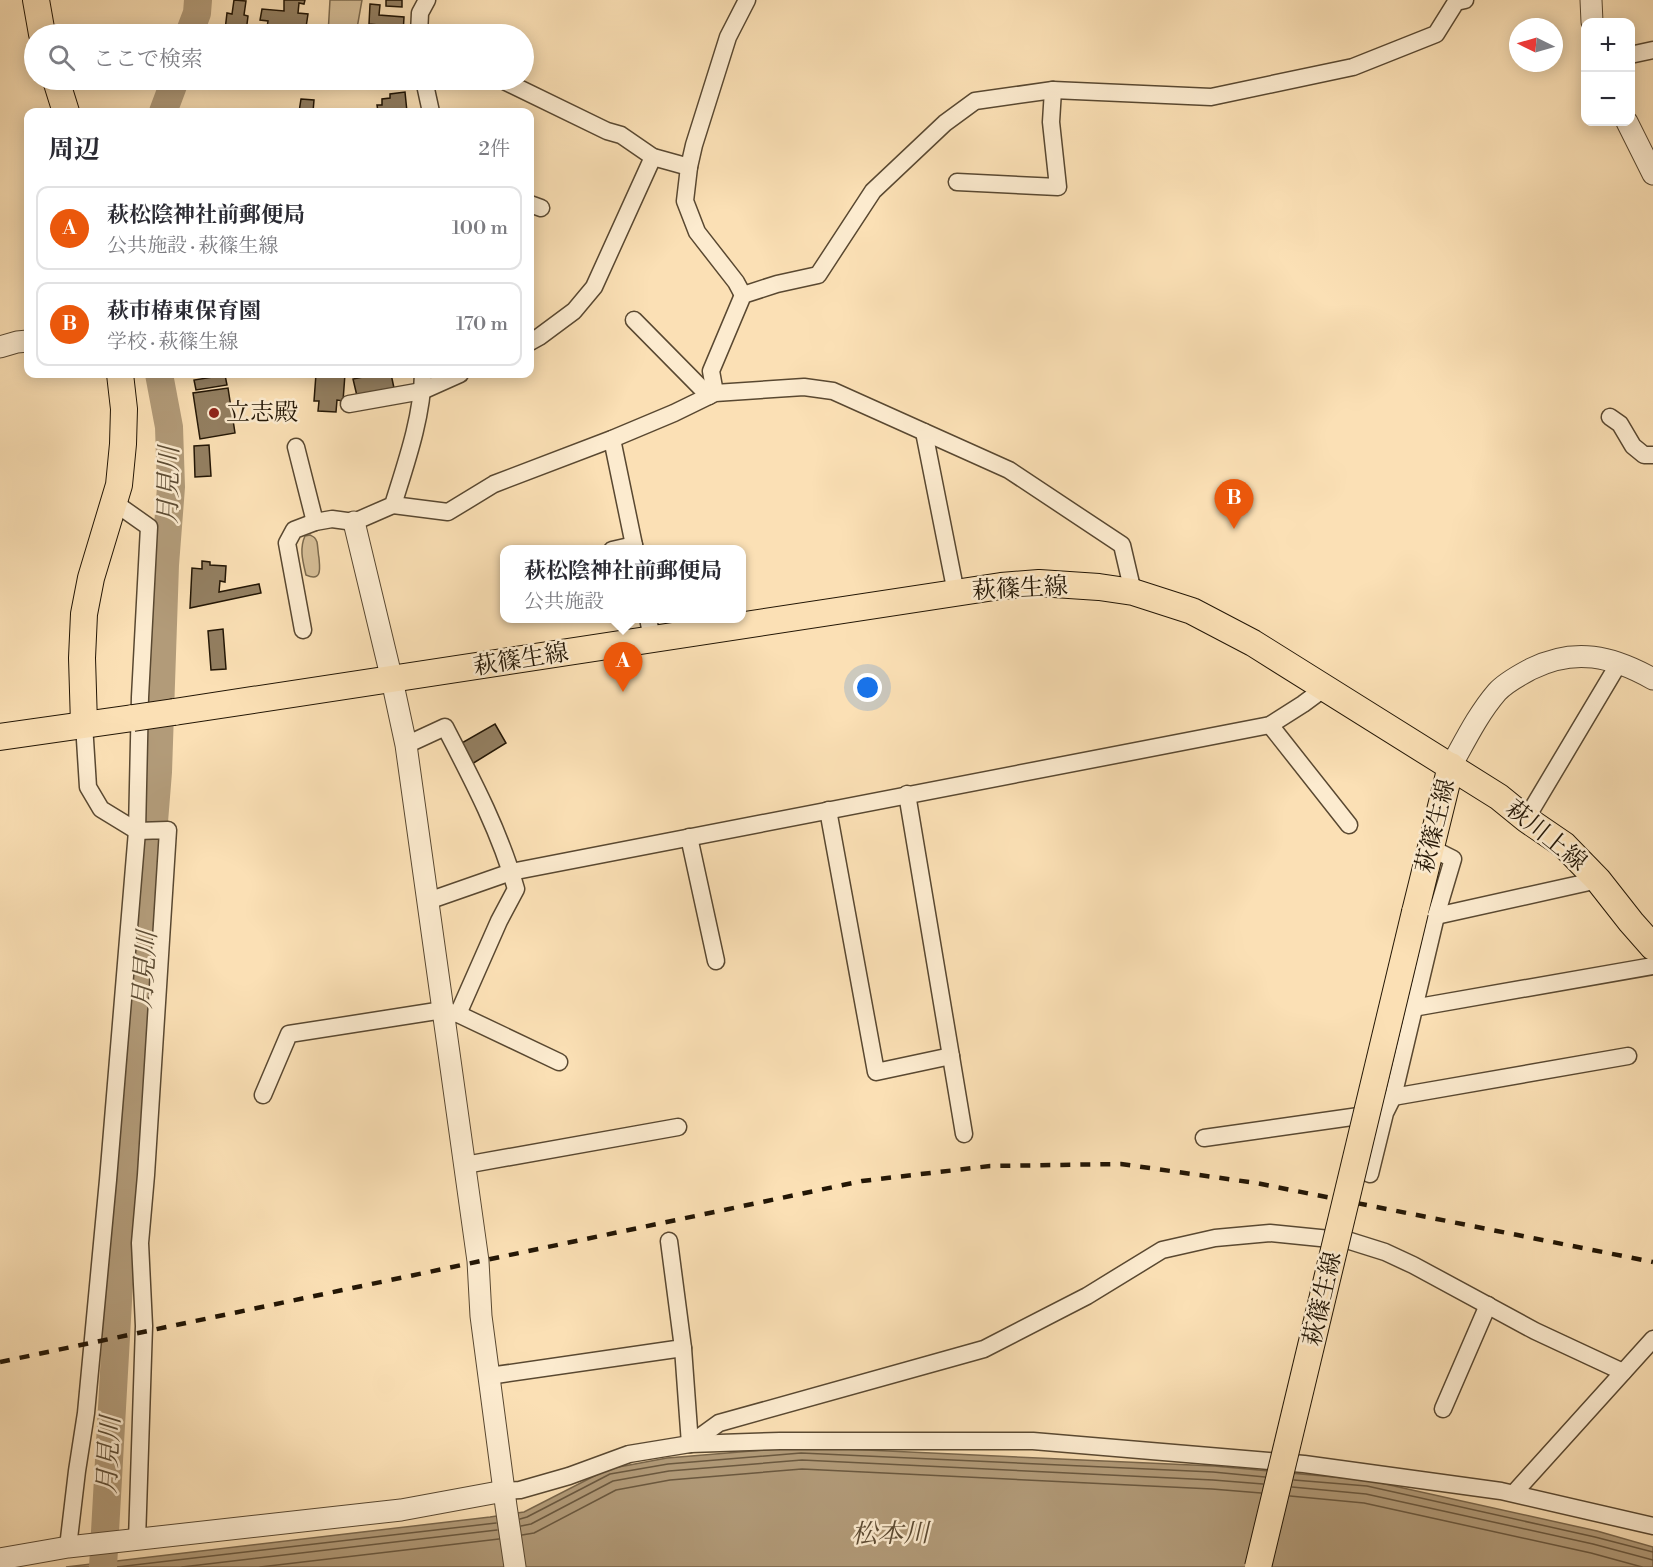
<!DOCTYPE html>
<html lang="ja">
<head>
<meta charset="utf-8">
<style>
  body { margin:0; font-family:"Libre Bodoni","Noto Serif JP",serif; background:#f2f2f3; color:#2b2b33 }
  .controls { position:absolute; right:18px; top:18px; display:grid; overflow:hidden; border-radius:12px; box-shadow:0 3px 15px #0003 }
  .controls button { width:54px; height:54px; display:grid; place-items:center; padding:0; border:0; border-bottom:2px solid #e1e1e2; background:#fff; color:#2b2b33; font:30px sans-serif }
  .compass { position:absolute; left:1509px; top:18px; width:54px; height:54px; border-radius:50%; background:#fff; box-shadow:0 3px 15px #0003; rotate:275deg }
  .you { position:absolute; left:868px; top:688px; width:21px; height:21px; margin:-15px; border:4px solid #fff; border-radius:50%; background:#1a73e8; box-shadow:0 0 0 9px #1a73e833 }
  .badge { display:grid; place-items:center; width:39px; height:39px; border-radius:50%; background:#ea580c; color:#fff; font-size:20px; font-weight:700 }
  .pin { position:absolute; translate:-50% -50px; filter:drop-shadow(0 2px 3px #0008) }
  .pin::after { content:''; position:absolute; top:32px; width:21px; height:18px; background:inherit; clip-path:polygon(0 0,100% 0,50% 100%) }
  .popup { position:absolute; left:500px; top:545px; width:246px; height:78px; box-sizing:border-box; display:grid; place-content:center; border-radius:12px; background:#fff; filter:drop-shadow(0 2px 4px #0005); font-size:20px; white-space:nowrap; color:#7c7c81 }
  .popup b { font-size:22px; color:#2b2b33 }
  .popup::after { content:''; position:absolute; left:50%; top:100%; margin-left:-12px; border:12px solid transparent; border-top-color:#fff }
  .list { margin:0; padding:0; list-style:none }
  h2 { display:flex; justify-content:space-between; align-items:center; height:78px; margin:0; padding:0 24px; font-size:26px }
  h2 small { font-size:20px; font-weight:400; color:#7c7c81 }
  .list li { display:grid; grid-template-columns:39px 1fr auto; gap:18px; align-items:center; box-sizing:border-box; height:84px; margin:0 12px 12px; padding:0 12px; border:2px solid #e1e1e2; border-radius:12px }
  .list b { display:block; font-size:22px; white-space:nowrap }
  .list p { margin:0; font-size:20px; white-space:nowrap; color:#7c7c81 }
  .list em { font-size:20px; font-style:normal; color:#7c7c81 }
  .icon { flex:none; width:33px; height:33px; fill:none; stroke:currentColor; stroke-width:2; stroke-linecap:round; stroke-linejoin:round }
  .map { position:relative; flex:none; width:1653px; height:1567px; overflow:hidden }
  .search { position:absolute; background:#fff; box-shadow:0 3px 15px #0003; left:24px; top:24px; width:510px; height:66px; display:flex; align-items:center; gap:15px; box-sizing:border-box; padding:0 21px; border-radius:33px; color:#7c7c81; font-size:22px }
  .panel { position:absolute; background:#fff; box-shadow:0 3px 15px #0003; left:24px; top:108px; width:510px; height:270px; border-radius:12px }
  .map>svg:first-child { display:block }
  .green { fill:#d6be97; stroke:#7c6a4e; stroke-width:1.5 }
  .water { fill:#b29b79; stroke:#79664b; stroke-width:1.5 }
  .lines { fill:none; stroke-linecap:round; stroke-linejoin:round }
  .shore { stroke:#6a583f; stroke-width:1.5 }
  .river { stroke:#b29b79; stroke-width:28 }
  .building { fill:#937f61; stroke:#231605; stroke-width:1.5 }
  .minor-casing { stroke:#594831; stroke-width:19 }
  .tertiary-casing { stroke:#594831; stroke-width:23 }
  .primary-casing { stroke:#231605; stroke-width:28 }
  .minor { stroke:#fcebcf; stroke-width:16 }
  .tertiary { stroke:#fcebcf; stroke-width:21 }
  .primary { stroke:#fbe0b5; stroke-width:26 }
  .rail { stroke:#231605; stroke-width:4.5; stroke-dasharray:10 10; stroke-linecap:butt }
  .primary-bridge-casing { stroke:#231605; stroke-width:28; stroke-linecap:butt }
  .primary-bridge { stroke:#fbe0b5; stroke-width:26 }
  .poi-dot { fill:#8f2418; stroke:#fcebcf; stroke-width:2 }
  .labels { text-anchor:middle; dominant-baseline:central; stroke-width:5; stroke-linejoin:round; paint-order:stroke }
  .poi-label { font-size:24px; fill:#231605; stroke:#fcebcf; text-anchor:start }
  .street-label { font-size:24px; fill:#231605; stroke:#fcebcf }
  .water-label { font-size:26px; font-style:italic; fill:#5c4b33; stroke:#fcebcf }
</style>
</head>
<body>
<div class="map">
<svg width="1653" height="1567" viewBox="0 0 1653 1567">
  <rect width="100%" height="100%" fill="#fbe0b5"/>
  <filter id="stains"><feTurbulence type="fractalNoise" baseFrequency=".00333" numOctaves="4"/><feColorMatrix values="0 0 0 0 .2 0 0 0 0 .09 0 0 0 0 .02 0 0 0 .5 -.17"/></filter>
  <radialGradient id="worn" r=".72"><stop offset=".6" stop-color="#630" stop-opacity="0"/><stop offset="1" stop-color="#630" stop-opacity=".3"/></radialGradient>
  <g class="green">
    <polygon points="330,0 362,0 356,34 328,34"/>
    <path d="M310 535C314 537 315 537 317 542 318 547 318 553 319 558 320 569 322 582 306 575 303 562 299 549 305 536Z"/>
  </g>
  <polygon class="water" points="801,1447 1214,1466 1367,1480 1597,1531 1653,1547 1653,1567 66,1567 490,1517 524,1512 608,1469 667,1458"/>
  <g class="lines">
    <g class="shore">
      <polyline points="1294,1480 1367,1486 1595,1537 1653,1552"/>
      <polyline points="1292,1487 1366,1494 1593,1544 1653,1560"/>
      <polyline points="1290,1496 1364,1503 1591,1553 1642,1567"/>
      <polyline points="520,1519 527,1517 610,1474 668,1464 801,1453 1213,1472 1265,1477"/>
      <polyline points="521,1526 531,1524 613,1481 669,1471 802,1460 1213,1480 1263,1484"/>
      <polyline points="522,1535 534,1533 616,1490 670,1480 802,1469 1212,1489 1261,1493"/>
      <polyline points="117,1567 496,1523"/>
      <polyline points="182,1567 497,1530"/>
      <polyline points="260,1567 499,1539"/>
    </g>
    <g class="river">
      <polyline points="189,34 197,13 198,0"/>
      <polyline points="163,112 175,80"/>
      <polyline points="103,1567 120,1266 144,999 149,884 158,772 165,565 171,487 169,427 159,374"/>
    </g>
  </g>
  <g class="building">
    <polygon points="234,0 246,1 244,15 248,16 246,32 225,30 227,13 232,14"/>
    <polygon points="284,0 305,0 304,4 299,3 298,13 308,14 305,34 266,34 268,21 260,20 262,9 284,11"/>
    <polygon points="386,0 402,0 402,7 386,6"/>
    <polygon points="370,4 380,5 379,15 404,17 403,34 378,34 378,25 369,24"/>
    <polygon points="405,92 407,112 378,112 377,105 382,105 382,99 390,98 390,94"/>
    <polygon points="301,99 314,100 313,112 299,112"/>
    <polygon points="316,374 345,374 343,401 337,400 336,412 318,411 319,401 314,401"/>
    <polygon points="378,374 391,374 394,388 357,396 353,379"/>
    <polygon points="225,375 227,385 196,390 194,380"/>
    <polygon points="228,388 235,433 200,439 193,393"/>
    <polygon points="209,445 211,476 195,477 194,446"/>
    <polygon points="202,561 210,562 210,565 226,566 225,582 220,581 219,592 259,584 261,593 190,608 192,568 202,569"/>
    <polygon points="223,629 226,669 211,670 208,631"/>
    <polygon points="495,724 506,743 472,764 460,744"/>
  </g>
  <g class="lines">
    <g class="minor-casing">
      <g id="minor">
        <polyline points="419,34 420,13 427,0"/>
        <polyline points="1630,55 1653,50"/>
        <polyline points="424,80 431,112"/>
        <polyline points="502,80 607,131 621,135 653,157 689,167"/>
        <polyline points="957,182 1058,187 1051,122 1053,90"/>
        <polyline points="530,204 541,208"/>
        <polyline points="743,295 736,282 697,232 685,201 689,167 694,145 728,37 747,0"/>
        <polyline points="634,320 709,396"/>
        <polyline points="530,342 539,337 574,311 594,287 653,157"/>
        <polyline points="715,393 711,371 743,295 777,284 818,275 873,191 945,123 975,101 1053,90 1211,97 1353,67 1436,34 1456,2 1465,0"/>
        <polyline points="349,404 422,391 460,374"/>
        <polyline points="1610,417 1620,424 1633,446 1644,455 1653,455"/>
        <polyline points="924,432 956,593"/>
        <polyline points="612,439 635,550"/>
        <polyline points="296,447 315,522"/>
        <polyline points="393,505 448,512 494,484 612,439 674,413 715,393 804,387 833,391 1009,470 1122,545 1133,592"/>
        <polyline points="612,550 634,545"/>
        <polyline points="648,618 652,639"/>
        <path d="M303 630 287 543 294 530 315 522 332 519 354 522 393 505C406 463 422 418 423 374"/>
        <polyline points="84,724 88,787 101,809 137,831 168,830 146,1175 140,1243 144,1326 137,1540"/>
        <polyline points="1270,725 1349,825"/>
        <polyline points="907,794 964,1134"/>
        <polyline points="828,810 876,1072 951,1056"/>
        <polyline points="1526,819 1619,663"/>
        <polyline points="689,837 716,961"/>
        <polyline points="428,901 511,872 1270,725 1303,704 1326,687"/>
        <polyline points="1436,916 1598,880"/>
        <polyline points="1413,1008 1653,966"/>
        <polyline points="458,1014 559,1062"/>
        <path d="M263 1095 289 1034 443 1010 458 1014 499 921 516 889C500 832 472 779 445 727L406 745"/>
        <polyline points="1393,1097 1628,1056"/>
        <polyline points="1204,1138 1373,1114"/>
        <polyline points="465,1165 678,1127"/>
        <polyline points="1370,1174 1385,1113 1393,1097 1436,916 1453,859 1431,848"/>
        <polyline points="683,1348 690,1444"/>
        <polyline points="489,1376 683,1348 669,1241"/>
        <polyline points="1443,1409 1488,1305"/>
        <polyline points="690,1444 719,1423 984,1349 1087,1296 1162,1250 1215,1238 1270,1233 1350,1241 1385,1252 1413,1265 1535,1331 1623,1372"/>
        <polyline points="504,1491 520,1490 569,1476 629,1454 690,1444 780,1441 1033,1441 1304,1464 1501,1491 1653,1526"/>
        <polyline points="1514,1493 1653,1339"/>
        <polyline points="68,1547 77,1471 86,1413 108,1180 137,831 140,697 149,527 115,503"/>
      </g>
    </g>
    <g class="tertiary-casing">
      <g id="tertiary">
        <polyline points="1591,0 1592,22"/>
        <polyline points="1627,122 1653,174"/>
        <polyline points="0,347 17,342 28,341"/>
        <polyline points="354,522 392,680 406,745 478,1261 481,1316 506,1506 515,1567"/>
        <path d="M1451 766C1465 741 1478 714 1497 692 1506 682 1520 675 1531 669 1575 647 1612 656 1653 679"/>
        <polyline points="0,1559 68,1547 401,1510 504,1491"/>
      </g>
    </g>
    <g class="primary-casing">
      <g id="primary">
        <polyline points="36,0 42,34"/>
        <polyline points="56,80 66,112"/>
        <polyline points="174,712 1001,586 1039,583 1099,587 1133,592 1192,611 1253,643 1499,797 1526,819 1564,845 1598,880 1631,922 1653,947"/>
        <polyline points="84,724 82,658 84,614 91,578 119,485 123,444 124,409 120,374"/>
        <polyline points="0,737 133,718"/>
        <polyline points="1415,912 1451,766"/>
      </g>
    </g>
    <use href="#minor" class="minor"/>
    <use href="#tertiary" class="tertiary"/>
    <use href="#primary" class="primary"/>
    <polyline class="rail" points="0,1362 862,1181 990,1166 1121,1164 1256,1183 1653,1262"/>
    <g class="primary-bridge-casing">
      <g id="primary-bridge">
        <polyline points="133,718 174,712"/>
        <polyline points="1258,1567 1415,912"/>
      </g>
    </g>
    <use href="#primary-bridge" class="primary-bridge"/>
  </g>
  <circle class="poi-dot" cx="214" cy="413" r="6"/>
  <g class="labels">
    <g class="poi-label">
      <text x="226" y="413">立志殿</text>
    </g>
    <g class="street-label">
      <text transform="translate(1020 589) rotate(-3)">萩篠生線</text>
      <text transform="translate(521 660) rotate(-9)">萩篠生線</text>
      <text transform="translate(1436 826) rotate(-76)">萩篠生線</text>
      <text transform="translate(1546 836) rotate(39)">萩川上線</text>
      <text transform="translate(1323 1299) rotate(-77)">萩篠生線</text>
    </g>
    <g class="water-label">
      <text transform="translate(169 485) rotate(-89)">月見川</text>
      <text transform="translate(145 970) rotate(-86)">月見川</text>
      <text transform="translate(109 1455) rotate(-87)">月見川</text>
      <text transform="translate(890 1534) rotate(-1)">松本川</text>
    </g>
  </g>
  <rect width="100%" height="100%" filter="url(#stains)"/>
  <rect width="100%" height="100%" fill="url(#worn)"/>
</svg>
<div class="controls">
<button>+</button>
<button>−</button>
</div>
<svg class="compass" viewBox="-18 -18 36 36"><path d="M0-13l5 13h-10z" fill="#e53935"/><path d="M0 13l5-13h-10z" fill="#7c7c81"/></svg>
<div class="you"></div>
<div class="pin badge" style="left:623px;top:692px">A</div>
<div class="popup"><b>萩松陰神社前郵便局</b>公共施設</div>
<div class="pin badge" style="left:1234px;top:529px">B</div>
<div class="search"><svg class="icon" aria-label="search" viewBox="0 0 24 24"><circle cx="10" cy="10" r="6"/><path d="M15 15l6 6"/></svg>ここで検索</div>
<section class="panel">
<h2>周辺<small>2件</small></h2>
<ul class="list">
<li><span class="badge">A</span><div><b>萩松陰神社前郵便局</b><p>公共施設 · 萩篠生線</p></div><em>100 m</em></li>
<li><span class="badge">B</span><div><b>萩市椿東保育園</b><p>学校 · 萩篠生線</p></div><em>170 m</em></li>
</ul>
</section>
</div>
</body>
</html>
